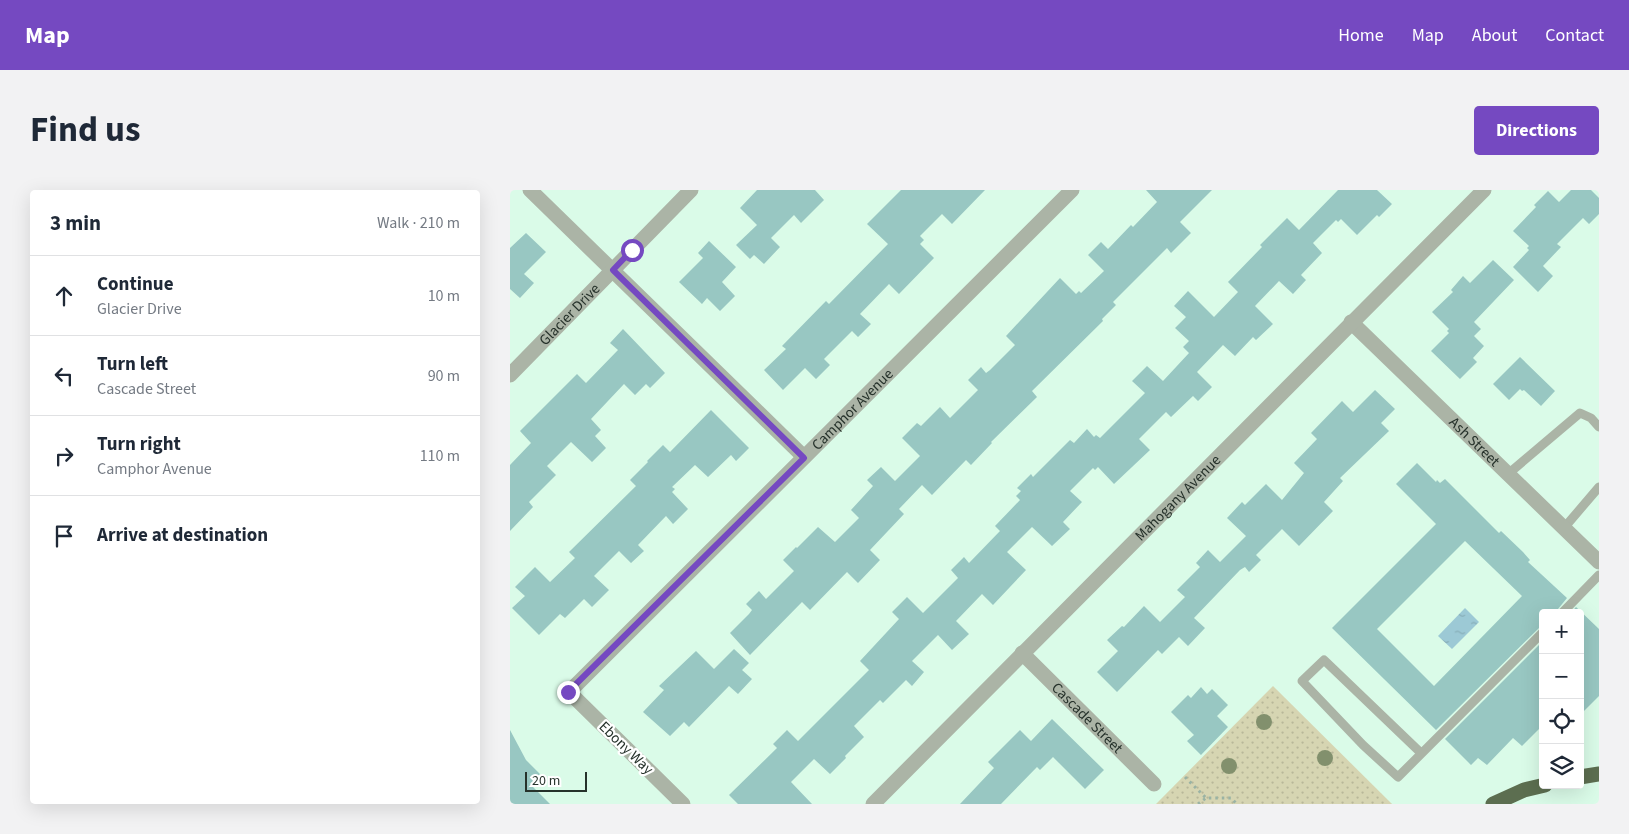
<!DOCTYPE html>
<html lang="en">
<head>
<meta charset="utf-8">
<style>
  body { margin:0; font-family:"Source Sans 3",sans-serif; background:#f2f2f3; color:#1f2937 }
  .controls { position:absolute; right:15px; bottom:15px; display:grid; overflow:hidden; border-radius:5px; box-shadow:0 5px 20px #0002 }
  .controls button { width:45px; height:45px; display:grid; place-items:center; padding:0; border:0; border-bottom:1px solid #e0e1e3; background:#fff; color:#1f2937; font:25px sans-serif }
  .scale { position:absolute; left:15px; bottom:12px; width:62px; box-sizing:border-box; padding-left:5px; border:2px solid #26322b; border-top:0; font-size:14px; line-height:18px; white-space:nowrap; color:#26322b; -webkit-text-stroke:4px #fff; paint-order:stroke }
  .stop { position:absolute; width:15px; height:15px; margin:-11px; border:4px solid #7549c1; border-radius:50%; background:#fff }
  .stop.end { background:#7549c1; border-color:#fff; box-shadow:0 1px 5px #0008 }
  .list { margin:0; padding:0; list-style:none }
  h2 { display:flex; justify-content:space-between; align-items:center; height:65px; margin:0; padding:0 20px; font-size:21px }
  h2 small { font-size:16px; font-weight:400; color:#747a83 }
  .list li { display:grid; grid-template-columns:32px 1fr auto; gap:15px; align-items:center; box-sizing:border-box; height:80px; padding:0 20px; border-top:1px solid #e0e1e3 }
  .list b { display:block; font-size:19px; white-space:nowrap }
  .list p { margin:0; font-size:16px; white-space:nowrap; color:#747a83 }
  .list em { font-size:16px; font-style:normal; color:#747a83 }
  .icon { flex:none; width:28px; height:28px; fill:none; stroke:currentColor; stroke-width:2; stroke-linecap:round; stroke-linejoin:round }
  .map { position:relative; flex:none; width:1089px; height:614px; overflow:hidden; border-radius:5px }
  header { display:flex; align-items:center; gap:30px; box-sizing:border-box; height:70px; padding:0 25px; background:#7549c1; color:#fff }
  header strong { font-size:24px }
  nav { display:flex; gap:28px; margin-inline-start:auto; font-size:18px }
  .intro { display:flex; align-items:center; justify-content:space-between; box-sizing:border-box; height:120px; padding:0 30px }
  h1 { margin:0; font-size:35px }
  .button { padding:12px 22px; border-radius:5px; background:#7549c1; color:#fff; font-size:18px; font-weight:700 }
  main { display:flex; gap:30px; padding:0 30px }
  aside { flex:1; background:#fff; border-radius:5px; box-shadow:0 5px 20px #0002 }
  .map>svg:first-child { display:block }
  .grass { fill:url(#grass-dots) }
  .water { fill:url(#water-ripples) }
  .building { fill:#98c7c2; fill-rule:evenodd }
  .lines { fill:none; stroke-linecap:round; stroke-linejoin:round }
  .path { stroke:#9ab3a4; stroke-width:3; stroke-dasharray:2.5 4; stroke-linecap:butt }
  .service { stroke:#abb4a6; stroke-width:9 }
  .minor { stroke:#abb4a6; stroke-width:15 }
  .motorway { stroke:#5c6e50; stroke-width:15 }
  .tree { fill:#82906d }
  .route { stroke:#7549c1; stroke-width:6 }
  .labels { text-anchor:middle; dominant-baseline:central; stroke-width:4.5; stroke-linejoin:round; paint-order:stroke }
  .street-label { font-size:15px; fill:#26322b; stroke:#fff }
</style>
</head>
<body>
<header>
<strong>Map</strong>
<nav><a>Home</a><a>Map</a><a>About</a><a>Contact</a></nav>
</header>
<div class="intro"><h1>Find us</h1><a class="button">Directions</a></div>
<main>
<aside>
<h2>3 min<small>Walk · 210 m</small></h2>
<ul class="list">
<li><svg class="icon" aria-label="ahead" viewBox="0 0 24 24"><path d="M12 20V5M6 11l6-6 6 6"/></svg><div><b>Continue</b><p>Glacier Drive</p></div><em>10 m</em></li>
<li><svg class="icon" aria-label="left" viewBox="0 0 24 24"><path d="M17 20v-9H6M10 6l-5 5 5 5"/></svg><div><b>Turn left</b><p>Cascade Street</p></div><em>90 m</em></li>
<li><svg class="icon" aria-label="right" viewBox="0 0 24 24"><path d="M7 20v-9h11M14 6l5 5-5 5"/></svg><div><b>Turn right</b><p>Camphor Avenue</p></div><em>110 m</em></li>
<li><svg class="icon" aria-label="arrive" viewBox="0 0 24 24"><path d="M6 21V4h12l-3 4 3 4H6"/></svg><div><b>Arrive at destination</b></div></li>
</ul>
</aside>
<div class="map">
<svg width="1089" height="614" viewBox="0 0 1089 614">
  <defs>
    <pattern id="grass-dots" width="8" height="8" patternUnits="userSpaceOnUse" patternTransform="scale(1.25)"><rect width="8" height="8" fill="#d6d5b2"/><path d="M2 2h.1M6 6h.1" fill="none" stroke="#b8b799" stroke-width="1.8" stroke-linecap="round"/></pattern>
    <pattern id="water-ripples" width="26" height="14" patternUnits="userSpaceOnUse" patternTransform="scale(1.25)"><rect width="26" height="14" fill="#9cc9d5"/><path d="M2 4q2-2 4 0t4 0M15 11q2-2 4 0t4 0" fill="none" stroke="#86adb7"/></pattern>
  </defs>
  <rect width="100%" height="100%" fill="#dafbe8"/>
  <polygon class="grass" points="763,496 882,614 646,614"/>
  <polygon class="water" points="955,418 969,432 942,459 928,446"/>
  <g class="building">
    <polygon points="247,0 305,0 314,10 291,33 284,25 261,48 270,57 254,74 244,65 240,69 226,55 247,35 230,18"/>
    <polygon points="391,0 475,0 442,34 432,24 410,46 414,50 410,54 424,68 389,104 379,94 350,124 361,134 348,147 342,141 314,169 320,175 306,189 295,178 273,200 254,180 276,159 272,156 316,111 319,114 378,54 357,34"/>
    <polygon points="636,0 702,0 670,32 681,43 661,63 657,58 603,112 606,115 592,129 593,131 522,201 527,207 481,252 482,253 461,275 456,270 422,305 412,295 389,319 394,324 360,360 370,370 348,393 337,382 300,420 292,412 240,465 220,443 239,424 242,420 236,414 249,401 256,409 284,381 273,370 286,357 287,358 308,337 325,352 349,328 341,320 363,296 357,290 371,277 385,291 410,266 392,248 407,233 411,236 430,217 440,228 468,200 458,190 471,177 476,183 480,180 505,155 496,146 550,88 566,104 569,101 571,103 594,81 578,65 591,52 598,59 621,35 623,37 647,12"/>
    <polygon points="828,0 867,0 882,14 869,27 867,25 847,45 831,29 828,32 826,30 803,53 812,63 791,85 796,90 783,104 769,91 745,116 763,134 746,150 743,147 725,166 713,155 687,182 702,197 688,211 683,206 661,227 656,222 629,249 640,260 604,294 588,277 585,280 583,278 560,301 572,312 553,332 560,339 542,356 522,337 497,362 516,380 483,415 472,404 446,431 459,444 442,460 428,445 402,471 414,482 402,496 396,490 373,513 370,510 344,536 354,547 335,566 336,568 320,584 304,569 281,592 302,614 228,614 219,605 267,558 263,554 277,540 288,551 359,480 350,471 389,429 382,422 397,407 413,423 448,388 441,380 454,367 459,373 490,341 485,336 510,310 506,306 511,301 507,298 521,284 523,287 560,250 564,253 577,239 584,247 586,245 590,248 635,203 622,191 637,176 653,191 679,163 673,157 679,151 665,138 676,127 664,116 678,101 704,127 728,102 718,92 752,57 750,55 777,28 789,40"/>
    <polygon points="1061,0 1081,0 1089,8 1089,24 1079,34 1073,28 1047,54 1051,57 1033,76 1043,86 1028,102 1003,77 1019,60 1017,58 1019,56 1003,41 1026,17 1024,15 1038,1 1049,12"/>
    <polygon points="16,43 36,62 14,84 24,93 10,108 0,99 0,58"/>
    <polygon points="199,51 226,77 212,92 225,106 210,121 197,108 192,114 169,92 193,68 188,63"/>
    <polygon points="983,70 1004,90 964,132 971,139 964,146 974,156 963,168 967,172 950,189 921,161 939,143 937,141 939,139 922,122 943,102 941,100 953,86 960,93"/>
    <polygon points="113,139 155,183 140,198 136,194 125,205 114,194 81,229 91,240 85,246 96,258 82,272 61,252 37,276 46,285 19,312 23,317 0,341 0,275 21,253 10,241 67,184 76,193 108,160 100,153"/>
    <polygon points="1010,167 1045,201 1031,216 1014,200 1012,201 1010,199 999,210 983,194"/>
    <polygon points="865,200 885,219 871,233 879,241 830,288 833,291 814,312 823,321 789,356 772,339 746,365 751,370 739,382 735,377 730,380 684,428 695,438 678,456 669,447 652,464 648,460 607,502 587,482 608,461 597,450 612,436 614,437 634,416 650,432 675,407 667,400 690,377 686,373 698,360 710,372 736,346 717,328 732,312 735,315 756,294 772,310 794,283 784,273 807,249 801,243 832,211 843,222"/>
    <polygon points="201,220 239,258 226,271 221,265 198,287 185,275 162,297 165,299 162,302 178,319 163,334 156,326 128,355 134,361 121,373 109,361 84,386 99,400 82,417 74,409 55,428 50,424 29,445 2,418 15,406 5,397 25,377 40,392 65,368 59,362 126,296 120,290 138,272 137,271 153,255 160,262"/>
    <path d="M907 273 926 292 927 290 930 293 935 289 989 343 991 341 1013 362 1020 370 1018 372 1057 408 1048 419 1046 423H1033V436L1029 438 926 540 822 438 926 334 886 294ZM955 351 1012 406 924 496 867 439Z"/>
    <polygon points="1066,417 1089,439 1089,506 1070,525 1070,423 1061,423"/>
    <polygon points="1033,451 1033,535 1012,556 1003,548 977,575 968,568 961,575 935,549"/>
    <polygon points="224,459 239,473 232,480 242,489 228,504 219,496 179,537 174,532 160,546 133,522 154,500 149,496 186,461 204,479"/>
    <polygon points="691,497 697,504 702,499 718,515 707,526 718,537 691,565 677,551 684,545 661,522 678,505 681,508"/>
    <polygon points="542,529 594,580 575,599 543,567 530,580 527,577 491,614 450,614 484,578 478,572 510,540 521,551"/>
    <polygon points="0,540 16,570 30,584 20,594 40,614 0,614"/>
  </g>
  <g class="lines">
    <g class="path">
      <polyline points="675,587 696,608 721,608 727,614"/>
      <polyline points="688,614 696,608"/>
    </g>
    <g class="service">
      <polyline points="998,284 1070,223 1081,228 1089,237"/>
      <polyline points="1054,338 1089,297"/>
      <polyline points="1052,423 1089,385"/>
      <polyline points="911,563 814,470 792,491 853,555 888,587 1033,442"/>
    </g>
    <g class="minor">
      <polyline points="20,0 294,267"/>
      <path id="s1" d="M841 132 1089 372"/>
      <path id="s2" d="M0 185 181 0"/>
      <path id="s3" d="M512 463 644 594"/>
      <path id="s4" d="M173 614 59 502 562 0"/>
      <path id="s5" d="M363 614 974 0"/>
    </g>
    <g class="motorway">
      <polyline points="1070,587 1089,584"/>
      <polyline points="983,614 1014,600 1035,595"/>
    </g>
  </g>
  <g class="tree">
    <circle cx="754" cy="532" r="8"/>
    <circle cx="815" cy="568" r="8"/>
    <circle cx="719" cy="576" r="8"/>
  </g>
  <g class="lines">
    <polyline class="route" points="58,502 294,268 103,80 122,60"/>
  </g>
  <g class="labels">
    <g class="street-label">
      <text stroke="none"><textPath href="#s2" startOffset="85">Glacier Drive</textPath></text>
      <text stroke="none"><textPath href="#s4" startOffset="560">Camphor Avenue</textPath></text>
      <text stroke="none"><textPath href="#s1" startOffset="172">Ash Street</textPath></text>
      <text stroke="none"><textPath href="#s5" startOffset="432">Mahogany Avenue</textPath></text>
      <text stroke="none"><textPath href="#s3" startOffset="92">Cascade Street</textPath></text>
      <text transform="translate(116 558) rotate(44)">Ebony Way</text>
    </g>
  </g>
</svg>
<div class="controls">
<button>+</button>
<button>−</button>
<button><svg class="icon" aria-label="locate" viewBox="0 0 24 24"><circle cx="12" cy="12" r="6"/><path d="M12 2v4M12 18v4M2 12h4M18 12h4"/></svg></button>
<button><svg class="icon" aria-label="layers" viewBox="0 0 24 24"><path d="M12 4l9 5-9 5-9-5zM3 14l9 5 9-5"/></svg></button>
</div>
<div class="scale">20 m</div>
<div class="stop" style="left:122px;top:60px"></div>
<div class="stop end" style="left:58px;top:502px"></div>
</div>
</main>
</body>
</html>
